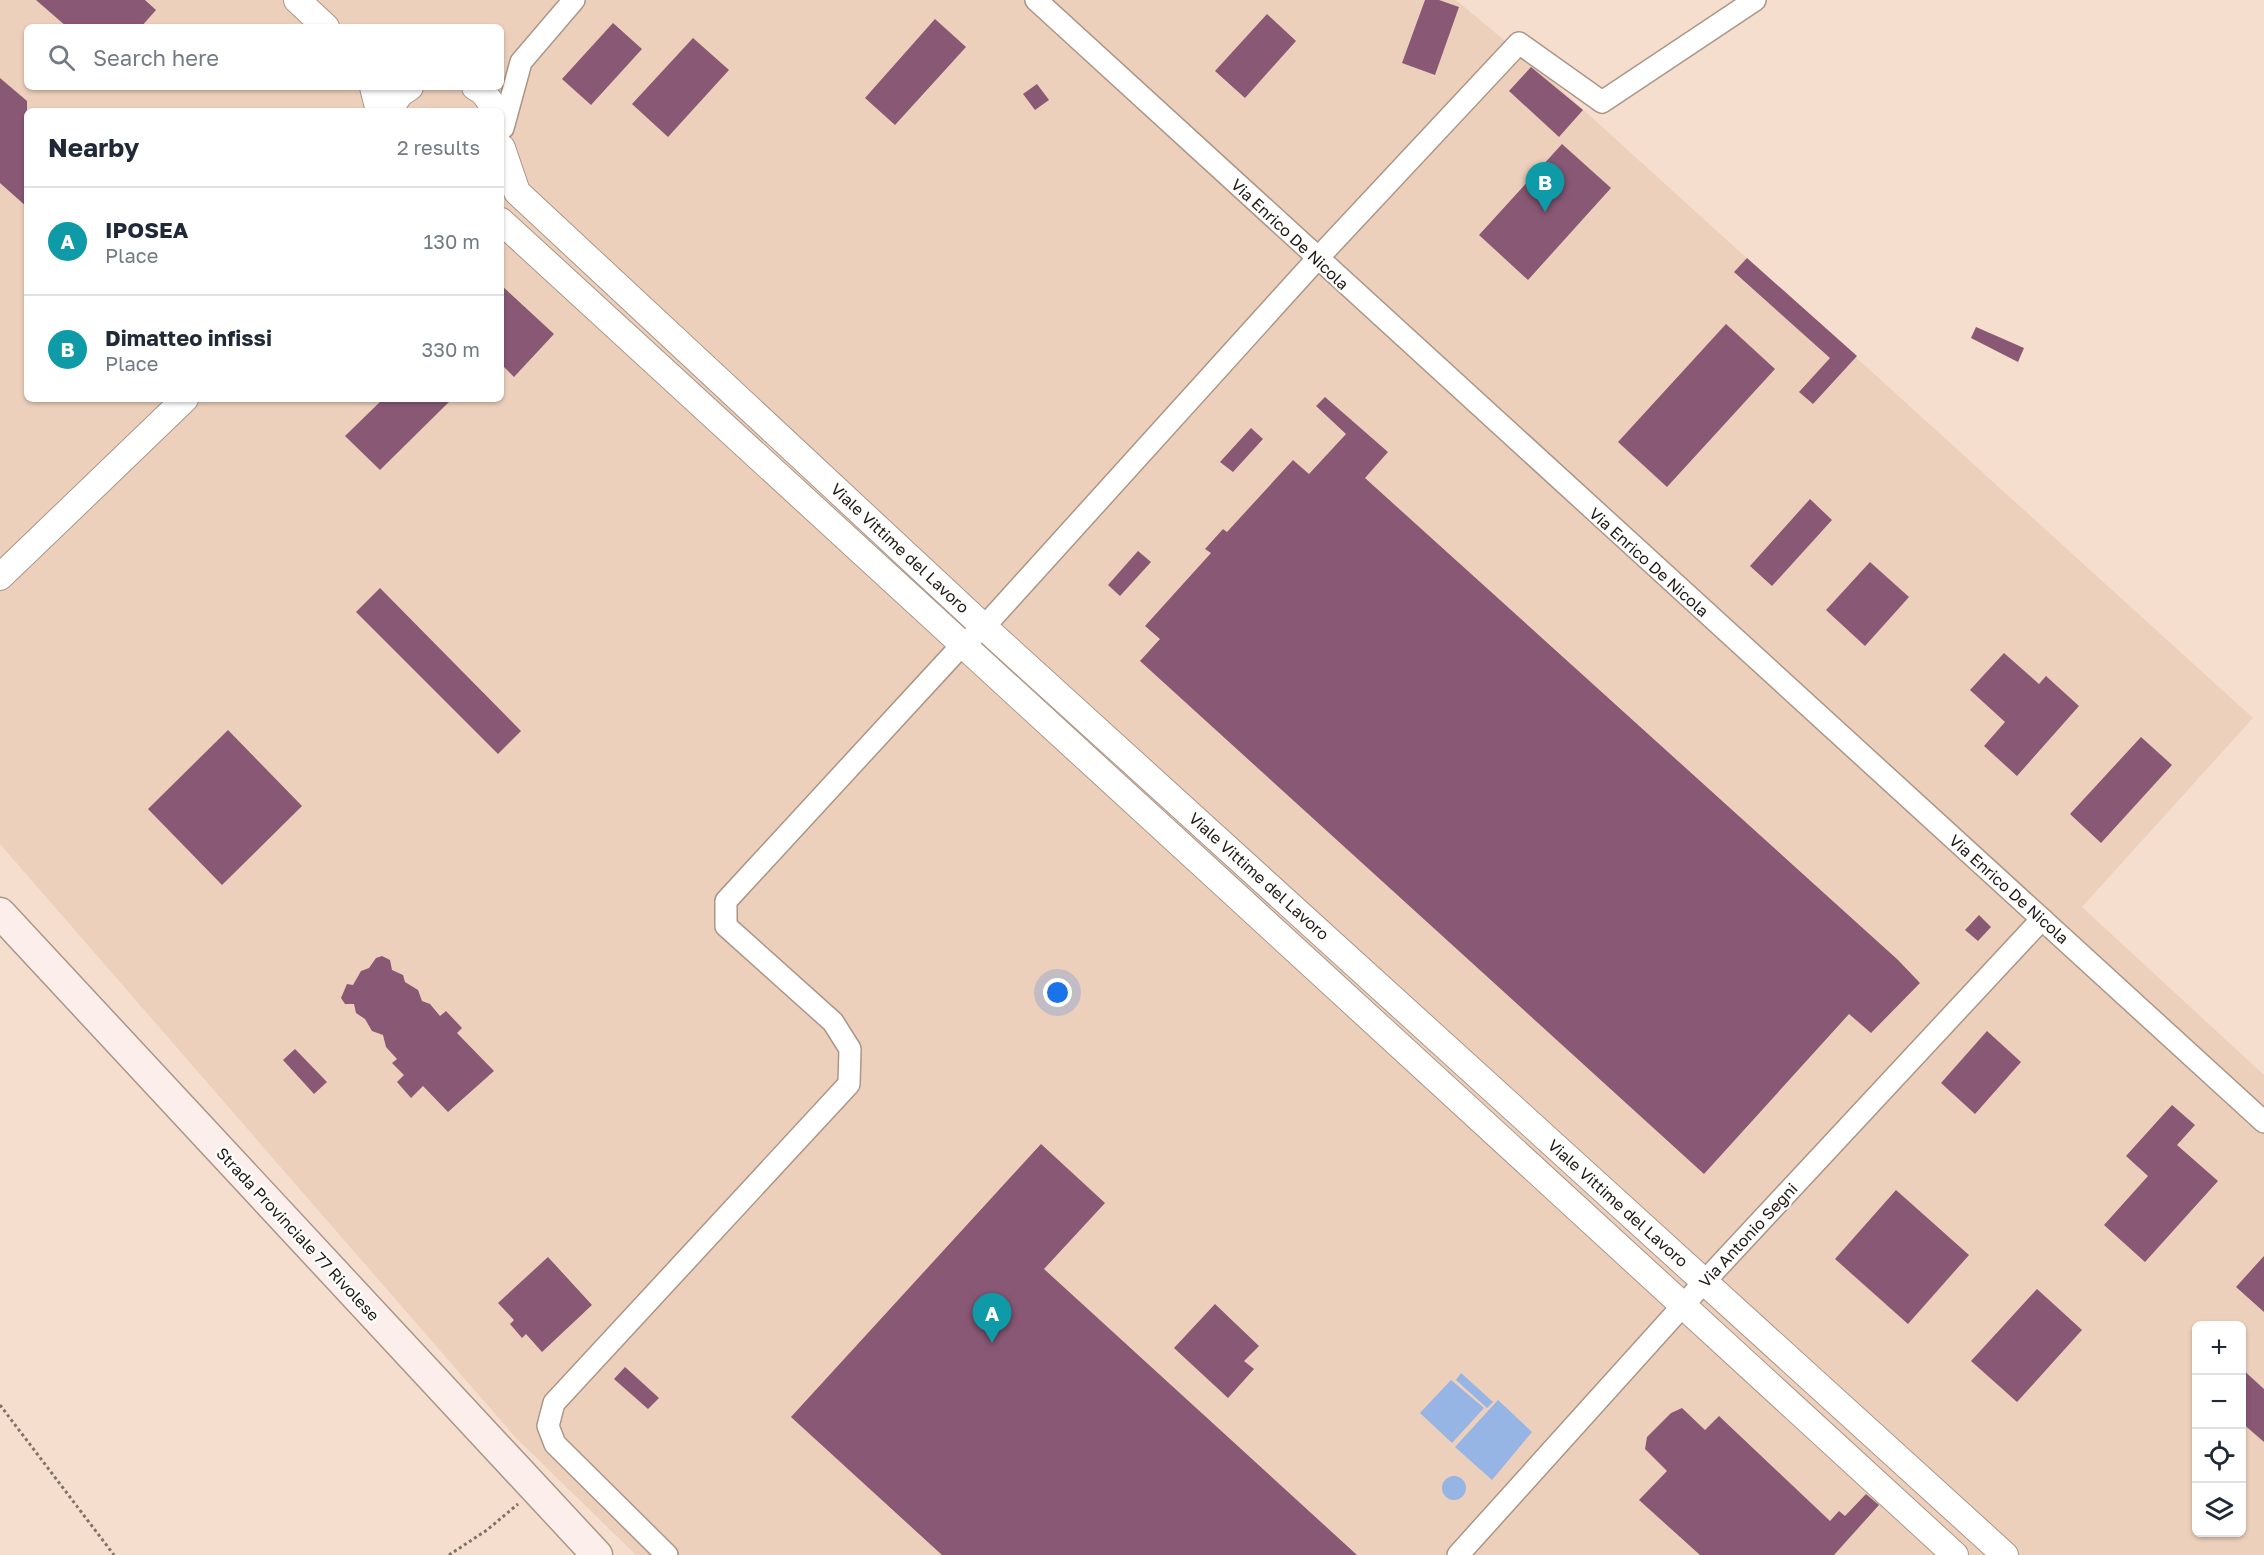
<!DOCTYPE html>
<html lang="en">
<head>
<meta charset="utf-8">
<style>
  body { margin:0; font-family:"Golos Text",sans-serif; background:#f6f6f7; color:#1f2937 }
  .controls { position:absolute; right:18px; bottom:18px; display:grid; overflow:hidden; border-radius:9px; box-shadow:0 2px 4px #0004 }
  .controls button { width:54px; height:54px; display:grid; place-items:center; padding:0; border:0; border-bottom:2px solid #e0e1e3; background:#fff; color:#1f2937; font:30px sans-serif }
  .you { position:absolute; left:1058px; top:993px; width:21px; height:21px; margin:-15px; border:4px solid #fff; border-radius:50%; background:#1a73e8; box-shadow:0 0 0 9px #1a73e833 }
  .badge { display:grid; place-items:center; width:39px; height:39px; border-radius:50%; background:#0f766e; color:#fff; font-size:20px; font-weight:700 }
  .pin { position:absolute; translate:-50% -50px; filter:drop-shadow(0 2px 3px #0008) }
  .pin::after { content:''; position:absolute; top:32px; width:21px; height:18px; background:inherit; clip-path:polygon(0 0,100% 0,50% 100%) }
  .list { margin:0; padding:0; list-style:none }
  h2 { display:flex; justify-content:space-between; align-items:center; height:78px; margin:0; padding:0 24px; font-size:26px }
  h2 small { font-size:20px; font-weight:400; color:#747a83 }
  .list li { display:grid; grid-template-columns:39px 1fr auto; gap:18px; align-items:center; box-sizing:border-box; height:108px; padding:0 24px; border-top:2px solid #e0e1e3 }
  .list b { display:block; font-size:22px; white-space:nowrap }
  .list p { margin:0; font-size:20px; white-space:nowrap; color:#747a83 }
  .list em { font-size:20px; font-style:normal; color:#747a83 }
  .icon { flex:none; width:33px; height:33px; fill:none; stroke:currentColor; stroke-width:2; stroke-linecap:round; stroke-linejoin:round }
  .map { position:relative; flex:none; width:2264px; height:1555px; overflow:hidden }
  .search { position:absolute; background:#fff; box-shadow:0 2px 4px #0004; left:24px; top:24px; width:480px; height:66px; display:flex; align-items:center; gap:15px; box-sizing:border-box; padding:0 21px; border-radius:9px; color:#747a83; font-size:22px }
  .panel { position:absolute; background:#fff; box-shadow:0 2px 4px #0004; left:24px; top:108px; width:480px; height:294px; border-radius:9px }
  .map>svg:first-child { display:block }
  .built { fill:#edd0bc; fill-rule:evenodd }
  .water { fill:#96b4e4 }
  .building { fill:#895875 }
  .lines { fill:none; stroke-linecap:round; stroke-linejoin:round }
  .minor-casing { stroke:#ab9687; stroke-width:24 }
  .tertiary-casing { stroke:#ab9687; stroke-width:28 }
  .secondary-casing { stroke:#ab9687; stroke-width:33 }
  .path { stroke:#817268; stroke-width:3; stroke-dasharray:3 3; stroke-linecap:butt }
  .minor { stroke:#fff; stroke-width:21 }
  .tertiary { stroke:#fff; stroke-width:26 }
  .secondary { stroke:#fbeeeb; stroke-width:30 }
  .labels { text-anchor:middle; dominant-baseline:central; stroke-width:5; stroke-linejoin:round; paint-order:stroke }
  .street-label { font-size:16px; fill:#201813; stroke:#fff }
</style>
</head>
<body>
<div class="map">
<svg width="2264" height="1555" viewBox="0 0 2264 1555">
  <rect width="100%" height="100%" fill="#f5dece"/>
  <path class="built" d="M0 0H1456L1533 64 2253 718 2082 907 2264 1075V1555H636L516 1438 0 844ZM27 27H501V87H27ZM27 111H501V399H27ZM2196 1326H2242V1532H2196Z"/>
  <g class="water">
    <polygon points="1461,1373 1493,1402 1487,1408 1456,1380"/>
    <polygon points="1451,1380 1484,1408 1452,1443 1420,1413"/>
    <polygon points="1498,1400 1532,1432 1492,1480 1455,1447"/>
    <circle cx="1454" cy="1488" r="12"/>
  </g>
  <g class="building">
    <polygon points="36,0 145,0 156,10 141,27 67,27"/>
    <polygon points="1425,0 1439,0 1459,7 1435,75 1402,63"/>
    <polygon points="1267,14 1296,41 1245,98 1215,71"/>
    <polygon points="935,19 966,47 895,125 865,98"/>
    <polygon points="613,23 642,49 591,105 562,79"/>
    <polygon points="693,38 729,70 668,137 632,104"/>
    <polygon points="1531,67 1583,110 1559,137 1509,91"/>
    <polygon points="0,78 27,101 27,207 0,183"/>
    <polygon points="1037,84 1049,100 1035,110 1023,94"/>
    <polygon points="1562,144 1611,188 1528,280 1479,235"/>
    <polygon points="1747,258 1857,356 1813,404 1799,392 1830,358 1734,272"/>
    <polygon points="501,285 554,334 514,377 501,364"/>
    <polygon points="1726,324 1775,369 1667,487 1618,442"/>
    <polygon points="1976,327 2024,348 2018,362 1971,338"/>
    <polygon points="1325,397 1388,452 1365,478 1898,960 1920,983 1871,1033 1849,1014 1704,1174 1140,661 1160,639 1145,626 1211,553 1205,549 1223,529 1227,532 1293,460 1309,474 1346,434 1316,406"/>
    <polygon points="383,399 452,399 380,470 345,436"/>
    <polygon points="1251,428 1263,439 1233,472 1220,462"/>
    <polygon points="1810,499 1832,520 1772,586 1750,566"/>
    <polygon points="1138,551 1151,562 1120,596 1108,585"/>
    <polygon points="1870,562 1909,597 1865,646 1826,610"/>
    <polygon points="380,588 521,731 498,754 356,612"/>
    <polygon points="2004,653 2039,684 2046,676 2079,706 2017,776 1984,746 2005,722 1970,690"/>
    <polygon points="228,730 302,806 222,885 148,809"/>
    <polygon points="2141,737 2172,765 2101,843 2070,814"/>
    <polygon points="1979,915 1991,927 1978,941 1965,930"/>
    <polygon points="382,956 390,960 392,970 403,975 405,982 418,990 422,1001 430,1004 440,1016 446,1011 462,1028 457,1033 494,1071 448,1112 423,1086 411,1098 397,1082 404,1075 392,1063 397,1059 386,1047 383,1035 372,1031 365,1019 356,1013 354,1004 345,1004 341,998 347,984 353,985 361,971 369,968 376,958"/>
    <polygon points="1987,1031 2021,1062 1975,1114 1941,1083"/>
    <polygon points="295,1049 327,1082 314,1094 283,1060"/>
    <polygon points="2172,1105 2195,1125 2177,1145 2218,1181 2145,1262 2104,1225 2148,1176 2126,1156"/>
    <polygon points="1041,1144 1105,1203 1044,1269 1357,1555 942,1555 791,1417"/>
    <polygon points="1896,1190 1969,1255 1908,1324 1835,1259"/>
    <polygon points="2264,1256 2264,1312 2236,1287"/>
    <polygon points="548,1257 592,1305 542,1352 526,1334 522,1338 510,1324 514,1320 498,1303"/>
    <polygon points="2037,1289 2082,1330 2017,1402 1971,1361"/>
    <polygon points="1215,1304 1259,1346 1244,1361 1254,1369 1228,1398 1174,1348"/>
    <polygon points="625,1367 659,1398 648,1409 614,1379"/>
    <polygon points="2241,1368 2264,1389 2264,1442 2241,1422"/>
    <polygon points="1682,1408 1705,1430 1719,1416 1830,1521 1839,1511 1845,1516 1866,1494 1879,1505 1834,1555 1700,1555 1639,1500 1667,1471 1645,1449 1647,1437 1671,1413"/>
  </g>
  <g class="lines">
    <g class="minor-casing">
      <g id="minor">
        <polyline points="1036,0 2264,1122"/>
        <polyline points="503,128 521,62 574,0"/>
        <polyline points="667,1555 555,1444 548,1426 554,1403 849,1084 850,1049 833,1022 726,926 726,901 961,646 984,627 1317,259 1519,43 1602,102 1755,0"/>
        <polyline points="1458,1555 1705,1281 2042,919"/>
      </g>
    </g>
    <g class="tertiary-casing">
      <g id="tertiary">
        <polyline points="297,0 326,27"/>
        <polyline points="373,87 379,111"/>
        <polyline points="475,87 483,92 497,111"/>
        <polyline points="388,111 400,94 410,87"/>
        <polyline points="502,148 517,192 984,627 2005,1555"/>
        <polyline points="501,221 1955,1555"/>
        <polyline points="0,577 185,399"/>
      </g>
    </g>
    <g class="secondary-casing">
      <polyline id="secondary" points="0,913 597,1555"/>
    </g>
    <g class="path">
      <polyline points="0,1405 114,1555"/>
      <polyline points="449,1555 487,1530 518,1504"/>
    </g>
    <use href="#minor" class="minor"/>
    <use href="#tertiary" class="tertiary"/>
    <use href="#secondary" class="secondary"/>
  </g>
  <g class="labels">
    <g class="street-label">
      <text transform="translate(1290 234) rotate(43)">Via Enrico De Nicola</text>
      <text transform="translate(900 548) rotate(43)">Viale Vittime del Lavoro</text>
      <text transform="translate(1649 562) rotate(42)">Via Enrico De Nicola</text>
      <text transform="translate(1259 876) rotate(42)">Viale Vittime del Lavoro</text>
      <text transform="translate(2009 889) rotate(42)">Via Enrico De Nicola</text>
      <text transform="translate(1618 1203) rotate(42)">Viale Vittime del Lavoro</text>
      <text transform="translate(298 1234) rotate(47)">Strada Provinciale 77 Rivolese</text>
      <text transform="translate(1748 1235) rotate(-47)">Via Antonio Segni</text>
    </g>
  </g>
</svg>
<div class="controls">
<button>+</button>
<button>−</button>
<button><svg class="icon" aria-label="locate" viewBox="0 0 24 24"><circle cx="12" cy="12" r="6"/><path d="M12 2v4M12 18v4M2 12h4M18 12h4"/></svg></button>
<button><svg class="icon" aria-label="layers" viewBox="0 0 24 24"><path d="M12 4l9 5-9 5-9-5zM3 14l9 5 9-5"/></svg></button>
</div>
<div class="you"></div>
<div class="pin badge" style="left:992px;top:1343px;background:#0f9aa8">A</div>
<div class="pin badge" style="left:1545px;top:212px;background:#0f9aa8">B</div>
<div class="search"><svg class="icon" aria-label="search" viewBox="0 0 24 24"><circle cx="10" cy="10" r="6"/><path d="M15 15l6 6"/></svg>Search here</div>
<section class="panel">
<h2>Nearby<small>2 results</small></h2>
<ul class="list">
<li><span class="badge" style="background:#0f9aa8">A</span><div><b>IPOSEA</b><p>Place</p></div><em>130 m</em></li>
<li><span class="badge" style="background:#0f9aa8">B</span><div><b>Dimatteo infissi</b><p>Place</p></div><em>330 m</em></li>
</ul>
</section>
</div>
</body>
</html>
